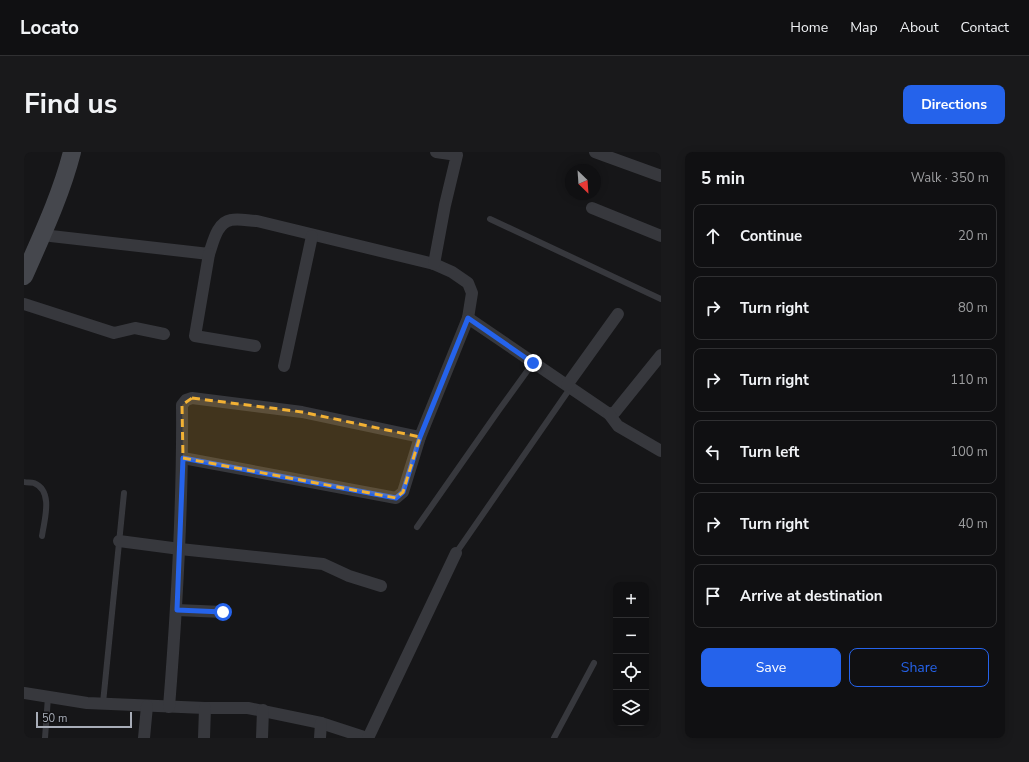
<!DOCTYPE html>
<html lang="en">
<head>
<meta charset="utf-8">
<style>
  body { margin:0; font-family:"Nunito Sans",sans-serif; background:#19191b; color:#f1f3f6 }
  .controls { position:absolute; right:12px; bottom:12px; display:grid; overflow:hidden; border-radius:8px; box-shadow:0 2px 10px #0003 }
  .controls button { width:36px; height:36px; display:grid; place-items:center; padding:0; border:0; border-bottom:1px solid #303032; background:#101012; color:#f1f3f6; font:20px sans-serif }
  .compass { position:absolute; left:541px; top:12px; width:36px; height:36px; border-radius:50%; background:#101012; box-shadow:0 2px 10px #0003; rotate:155deg }
  .scale { position:absolute; left:12px; bottom:10px; width:96px; box-sizing:border-box; padding-left:4px; border:2px solid #a8adb8; border-top:0; font-size:11px; line-height:14px; white-space:nowrap; color:#a8adb8; -webkit-text-stroke:3px #111113; paint-order:stroke }
  .stop { position:absolute; width:12px; height:12px; margin:-9px; border:3px solid #2563eb; border-radius:50%; background:#fff }
  .stop.end { background:#2563eb; border-color:#fff; box-shadow:0 1px 4px #0008 }
  .list { margin:0; padding:0; list-style:none }
  h2 { display:flex; justify-content:space-between; align-items:center; height:52px; margin:0; padding:0 16px; font-size:17px }
  h2 small { font-size:13px; font-weight:400; color:#9c9d9f }
  .list li { display:grid; grid-template-columns:26px 1fr auto; gap:12px; align-items:center; box-sizing:border-box; height:64px; margin:0 8px 8px; padding:0 8px; border:1px solid #303032; border-radius:8px }
  .list b { display:block; font-size:15px; white-space:nowrap }
  .list em { font-size:13px; font-style:normal; color:#9c9d9f }
  .actions { display:flex; gap:8px; padding:12px 16px }
  .actions a { flex:1; padding:9px 0; border:1px solid #2563eb; border-radius:8px; text-align:center; font-size:14px; color:#2563eb }
  .actions .main { background:#2563eb; color:#fff }
  .icon { flex:none; width:22px; height:22px; fill:none; stroke:currentColor; stroke-width:2; stroke-linecap:round; stroke-linejoin:round }
  .map { position:relative; flex:none; width:637px; height:586px; overflow:hidden; border-radius:8px }
  header { display:flex; align-items:center; gap:24px; box-sizing:border-box; height:56px; padding:0 20px; background:#101012; border-bottom:1px solid #303032 }
  header strong { font-size:19px }
  nav { display:flex; gap:22px; margin-inline-start:auto; font-size:14px }
  .intro { display:flex; align-items:center; justify-content:space-between; box-sizing:border-box; height:96px; padding:0 24px }
  h1 { margin:0; font-size:28px }
  .button { padding:10px 18px; border-radius:8px; background:#2563eb; color:#fff; font-size:14px; font-weight:700 }
  main { display:flex; gap:24px; padding:0 24px }
  aside { flex:1; background:#101012; border-radius:8px; box-shadow:0 2px 10px #0003 }
  .map>svg:first-child { display:block }
  .lines { fill:none; stroke-linecap:round; stroke-linejoin:round }
  .lane { stroke:#37383d; stroke-width:6 }
  .street { stroke:#37383d; stroke-width:12 }
  .secondary { stroke:#45474d; stroke-width:18 }
  .route { stroke:#2563eb; stroke-width:5 }
  .marked { fill:#f2b134; fill-opacity:0.2; stroke:#f2b134; stroke-width:3; stroke-dasharray:8 5; stroke-linejoin:round }
</style>
</head>
<body>
<header>
<strong>Locato</strong>
<nav><a>Home</a><a>Map</a><a>About</a><a>Contact</a></nav>
</header>
<div class="intro"><h1>Find us</h1><a class="button">Directions</a></div>
<main>
<div class="map">
<svg width="637" height="586" viewBox="0 0 637 586">
  <rect width="100%" height="100%" fill="#161618"/>
  <g class="lines">
    <g class="lane">
      <polyline points="466,67 637,147"/>
      <path d="M0 330C3 331 7 330 10 331 30 339 20 369 18 384"/>
      <polyline points="393,375 475,258 509,211"/>
      <polyline points="432,401 547,235"/>
      <polyline points="79,551 100,341"/>
      <polyline points="21,586 24,545"/>
      <polyline points="530,586 570,511"/>
    </g>
    <g class="street">
      <polyline points="571,0 637,24"/>
      <polyline points="568,56 637,84"/>
      <path d="M18 83 185 102C189 91 193 70 207 68 215 66 225 69 233 69L410 112 428 120 444 131 448 141 444 166 396 285 379 340 372 346 159 306"/>
      <polyline points="185,102 171,184 231,194"/>
      <polyline points="410,112 421,53 433,3 412,0"/>
      <polyline points="0,152 90,181 111,176 140,182"/>
      <polyline points="444,166 585,262 591,260 595,255 637,203"/>
      <polyline points="260,214 288,84"/>
      <polyline points="543,233 594,162"/>
      <polyline points="585,262 594,274 637,299"/>
      <polyline points="95,389 156,397 299,412 325,424 357,434"/>
      <polyline points="153,458 199,460"/>
      <polyline points="0,541 63,551 181,556 224,556 297,571 343,586"/>
      <path d="M145 555C153 454 159 354 158 253L162 248 168 246 278 260 396 285"/>
      <polyline points="120,586 123,554"/>
      <polyline points="180,586 181,556"/>
      <polyline points="238,586 239,558"/>
      <polyline points="296,586 297,571"/>
      <polyline points="344,586 432,401"/>
    </g>
    <path class="secondary" d="M0 124C18 83 37 43 48 0"/>
  </g>
  <g class="lines">
    <polyline class="route" points="199,460 153,458 159,306 372,346 379,340 396,285 444,166 509,211"/>
  </g>
  <path class="marked" d="M168 246 278 260 396 285 379 340 372 346 159 306 158 253Z"/>
</svg>
<div class="controls">
<button>+</button>
<button>−</button>
<button><svg class="icon" aria-label="locate" viewBox="0 0 24 24"><circle cx="12" cy="12" r="6"/><path d="M12 2v4M12 18v4M2 12h4M18 12h4"/></svg></button>
<button><svg class="icon" aria-label="layers" viewBox="0 0 24 24"><path d="M12 4l9 5-9 5-9-5zM3 14l9 5 9-5"/></svg></button>
</div>
<svg class="compass" viewBox="-18 -18 36 36"><path d="M0-13l5 13h-10z" fill="#e53935"/><path d="M0 13l5-13h-10z" fill="#9c9d9f"/></svg>
<div class="scale">50 m</div>
<div class="stop" style="left:199px;top:460px"></div>
<div class="stop end" style="left:509px;top:211px"></div>
</div>
<aside>
<h2>5 min<small>Walk · 350 m</small></h2>
<ul class="list">
<li><svg class="icon" aria-label="ahead" viewBox="0 0 24 24"><path d="M12 20V5M6 11l6-6 6 6"/></svg><div><b>Continue</b></div><em>20 m</em></li>
<li><svg class="icon" aria-label="right" viewBox="0 0 24 24"><path d="M7 20v-9h11M14 6l5 5-5 5"/></svg><div><b>Turn right</b></div><em>80 m</em></li>
<li><svg class="icon" aria-label="right" viewBox="0 0 24 24"><path d="M7 20v-9h11M14 6l5 5-5 5"/></svg><div><b>Turn right</b></div><em>110 m</em></li>
<li><svg class="icon" aria-label="left" viewBox="0 0 24 24"><path d="M17 20v-9H6M10 6l-5 5 5 5"/></svg><div><b>Turn left</b></div><em>100 m</em></li>
<li><svg class="icon" aria-label="right" viewBox="0 0 24 24"><path d="M7 20v-9h11M14 6l5 5-5 5"/></svg><div><b>Turn right</b></div><em>40 m</em></li>
<li><svg class="icon" aria-label="arrive" viewBox="0 0 24 24"><path d="M6 21V4h12l-3 4 3 4H6"/></svg><div><b>Arrive at destination</b></div></li>
</ul>
<div class="actions"><a class="main">Save</a><a>Share</a></div>
</aside>
</main>
</body>
</html>
